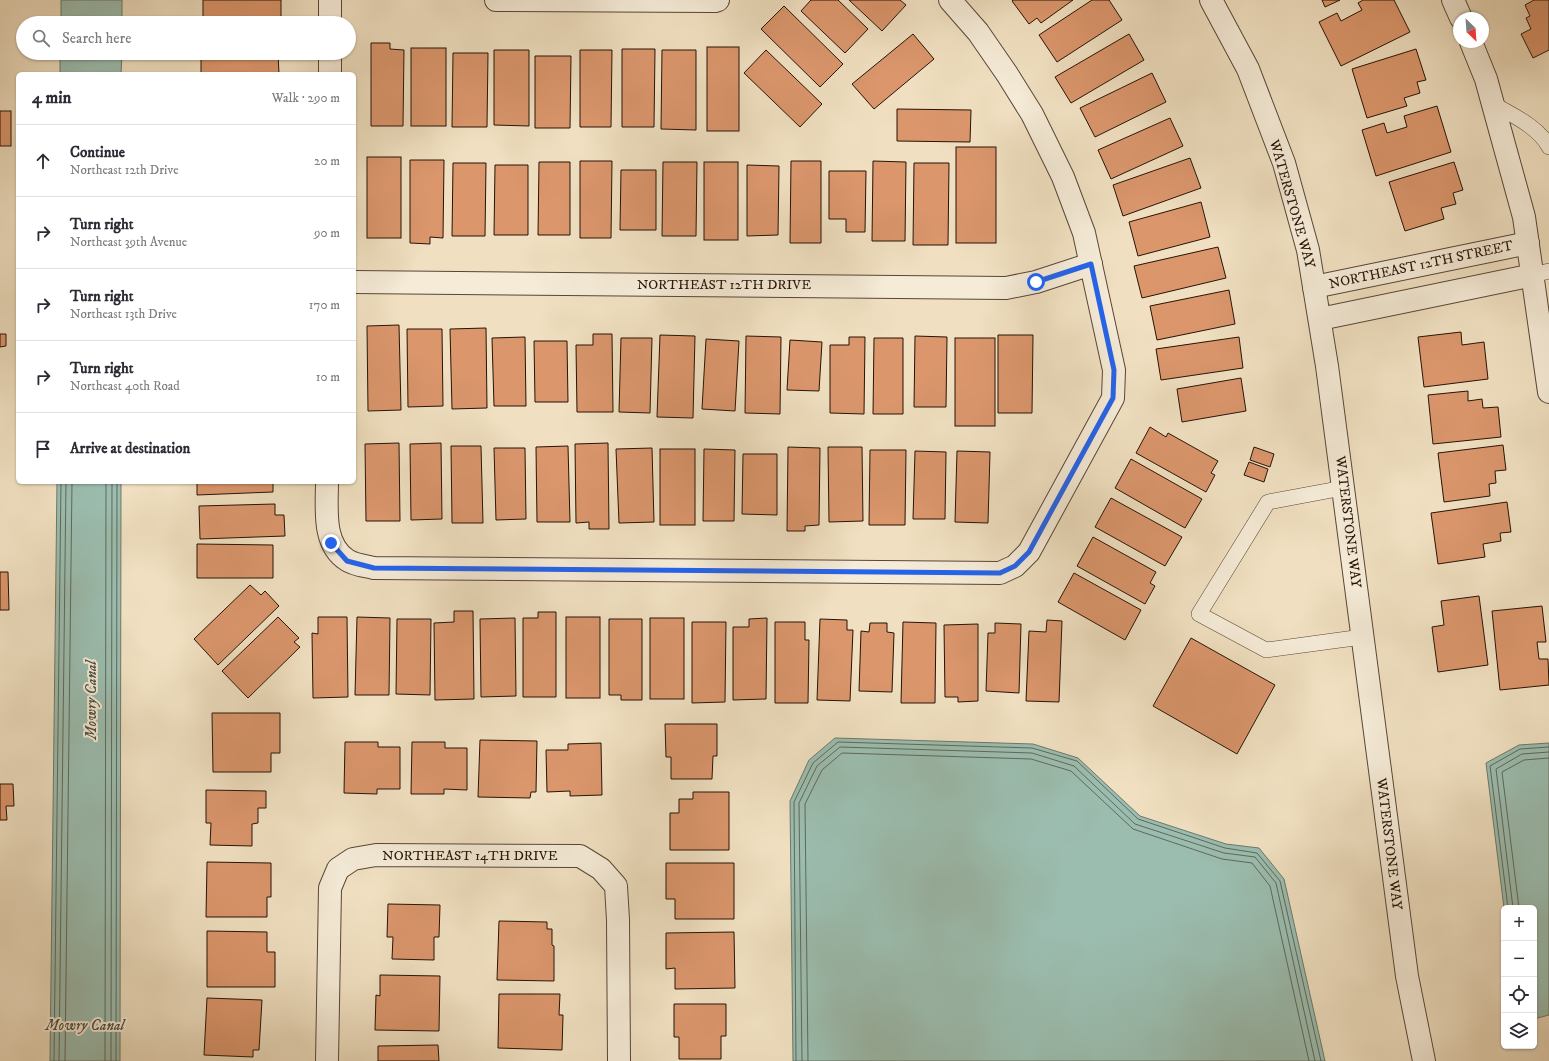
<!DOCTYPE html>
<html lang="en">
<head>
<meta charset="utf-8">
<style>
  body { margin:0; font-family:"IM FELL DW Pica",serif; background:#f2f2f3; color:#2b2b33 }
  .controls { position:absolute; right:12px; bottom:12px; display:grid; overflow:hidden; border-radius:6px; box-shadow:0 1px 3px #0004 }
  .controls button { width:36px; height:36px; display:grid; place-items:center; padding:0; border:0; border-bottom:1px solid #e1e1e2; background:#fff; color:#2b2b33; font:20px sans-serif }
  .compass { position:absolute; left:1453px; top:12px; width:36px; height:36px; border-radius:50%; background:#fff; box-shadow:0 1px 3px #0004; rotate:155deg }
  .stop { position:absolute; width:12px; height:12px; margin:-9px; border:3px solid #2563eb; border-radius:50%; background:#fff }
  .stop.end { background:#2563eb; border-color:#fff; box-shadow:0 1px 4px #0008 }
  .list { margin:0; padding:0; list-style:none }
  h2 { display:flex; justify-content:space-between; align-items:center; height:52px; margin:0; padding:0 16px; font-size:17px }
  h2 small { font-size:13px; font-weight:400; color:#7c7c81 }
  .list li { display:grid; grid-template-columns:26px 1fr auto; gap:12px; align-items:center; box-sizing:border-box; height:72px; padding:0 16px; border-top:1px solid #e1e1e2 }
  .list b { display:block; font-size:15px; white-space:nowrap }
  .list p { margin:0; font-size:13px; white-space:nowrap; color:#7c7c81 }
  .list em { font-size:13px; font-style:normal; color:#7c7c81 }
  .icon { flex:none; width:22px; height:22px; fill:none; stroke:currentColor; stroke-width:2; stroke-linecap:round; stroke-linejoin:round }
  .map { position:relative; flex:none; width:1549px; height:1061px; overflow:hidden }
  .search { position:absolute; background:#fff; box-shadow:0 1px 3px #0004; left:16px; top:16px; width:340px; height:44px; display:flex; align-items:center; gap:10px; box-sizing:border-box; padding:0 14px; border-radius:22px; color:#7c7c81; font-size:15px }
  .panel { position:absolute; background:#fff; box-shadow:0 1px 3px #0004; left:16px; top:72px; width:340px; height:412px; border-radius:6px }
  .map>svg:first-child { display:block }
  .water { fill:#9bbdaf; stroke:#6c796c }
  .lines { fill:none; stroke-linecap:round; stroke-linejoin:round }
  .shore { stroke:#60685b; stroke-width:1 }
  .building { fill:#db966c; stroke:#261307 }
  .service-casing { stroke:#584636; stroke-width:16 }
  .minor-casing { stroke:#584636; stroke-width:24 }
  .service { stroke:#f5ebd7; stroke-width:15 }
  .minor { stroke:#f5ebd7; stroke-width:22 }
  .route { stroke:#2563eb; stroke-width:5 }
  .labels { text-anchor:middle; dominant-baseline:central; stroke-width:4; stroke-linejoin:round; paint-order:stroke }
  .street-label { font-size:14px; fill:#261307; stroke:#f5ebd7 }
  .water-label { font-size:15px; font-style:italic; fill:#4f4e42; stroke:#f5ebd7 }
</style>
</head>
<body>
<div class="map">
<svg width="1549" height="1061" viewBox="0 0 1549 1061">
  <rect width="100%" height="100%" fill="#f0e0c1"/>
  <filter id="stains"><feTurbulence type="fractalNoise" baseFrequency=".005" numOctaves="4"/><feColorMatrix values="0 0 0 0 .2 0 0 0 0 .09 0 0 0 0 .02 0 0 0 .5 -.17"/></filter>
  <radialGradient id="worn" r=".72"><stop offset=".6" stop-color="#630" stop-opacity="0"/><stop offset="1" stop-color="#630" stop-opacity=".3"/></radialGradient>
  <g class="water">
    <rect x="61" y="0" width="61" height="23"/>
    <polygon points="60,53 122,53 121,74 60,74"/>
    <polygon points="57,482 121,482 120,1061 50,1061"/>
    <polygon points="835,738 1033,744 1078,758 1140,816 1226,844 1259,848 1284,879 1325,1061 793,1061 790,801 809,760"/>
    <polygon points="1549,743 1549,1015 1534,1019 1534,908 1504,908 1486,763 1519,745"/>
  </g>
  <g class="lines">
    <g class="shore">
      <polyline points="1508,908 1490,766 1520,749 1549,747"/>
      <polyline points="1513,908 1496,769 1522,754 1549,752"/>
      <polyline points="1519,908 1502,772 1524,760 1549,758"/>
      <polyline points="54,1061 61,482"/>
      <polyline points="59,1061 66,482"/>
      <polyline points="65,1061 72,482"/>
      <polyline points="105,1061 106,482"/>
      <polyline points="111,1061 112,482"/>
      <polyline points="116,1061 117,482"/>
      <polyline points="796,1061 794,802 813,763 838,742 1032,748 1077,761 1138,819 1225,848 1257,853 1280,881 1321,1061"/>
      <polyline points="802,1061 799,803 817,766 840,747 1032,753 1074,766 1135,824 1224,853 1255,857 1276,883 1315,1061"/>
      <polyline points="808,1061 805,804 822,770 842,753 1031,759 1071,771 1133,829 1222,859 1252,863 1270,886 1309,1061"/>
    </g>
  </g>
  <g class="building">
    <rect x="203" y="0" width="78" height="23"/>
    <polygon points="811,0 838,0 868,29 845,53 801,11"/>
    <polygon points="849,0 900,0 906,5 882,31"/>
    <polygon points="1013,0 1073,0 1041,23 1037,18 1029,24 1012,1"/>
    <polygon points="1092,0 1109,0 1122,20 1057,62 1039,35"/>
    <polygon points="1322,0 1340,0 1325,7"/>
    <polygon points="1363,0 1394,0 1410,32 1341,66 1319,22 1337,13 1341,21 1362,10 1358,3"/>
    <polygon points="1534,0 1549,0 1549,50 1533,58 1521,34 1531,29 1526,18 1530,16 1525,5"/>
    <polygon points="784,6 843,64 820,87 761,29"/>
    <polygon points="913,34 934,59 874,109 852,84"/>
    <polygon points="1129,34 1144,60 1071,103 1055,77"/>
    <polygon points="371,43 390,43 390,49 404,50 403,126 371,126"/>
    <rect x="707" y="47" width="32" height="84"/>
    <rect x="411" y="48" width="35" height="78"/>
    <polygon points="622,49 655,49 654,127 622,127"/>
    <polygon points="1416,49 1426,80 1417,82 1420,93 1404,98 1407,106 1367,118 1352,69"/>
    <polygon points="494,50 529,50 529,126 494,125"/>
    <polygon points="580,50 612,50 611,127 580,127"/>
    <polygon points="662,50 696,50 696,130 661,129"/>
    <polygon points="766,50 822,104 800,127 744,73"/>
    <polygon points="201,53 278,53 279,74 201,74"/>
    <polygon points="453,53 488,53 487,127 452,127"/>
    <polygon points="535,56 571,56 570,128 535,128"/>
    <polygon points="1152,73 1166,102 1095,137 1080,108"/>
    <polygon points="1437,106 1451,152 1376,176 1362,130 1384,123 1387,133 1407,127 1404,116"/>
    <polygon points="897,109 971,110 970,142 897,141"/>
    <rect x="0" y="111" width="11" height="35"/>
    <polygon points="1170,118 1183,146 1111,179 1098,150"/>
    <rect x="956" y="147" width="40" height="96"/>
    <rect x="367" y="157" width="34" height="81"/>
    <polygon points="1190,158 1201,188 1123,216 1113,185"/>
    <polygon points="410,160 444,160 443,238 430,237 430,244 410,243"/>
    <polygon points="580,161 612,161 611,238 580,238"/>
    <polygon points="791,161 821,161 821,243 790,243"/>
    <polygon points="873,161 906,162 905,241 872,241"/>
    <polygon points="539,162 570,162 570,235 538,235"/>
    <polygon points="663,162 697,162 696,236 662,236"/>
    <rect x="704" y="162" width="34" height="78"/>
    <polygon points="1454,162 1463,190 1453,193 1456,204 1441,208 1444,219 1405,231 1389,182"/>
    <polygon points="453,163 486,163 485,236 452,236"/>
    <polygon points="914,163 949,163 948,245 913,245"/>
    <polygon points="495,165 528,165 528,235 494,235"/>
    <polygon points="747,165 779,166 778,235 747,236"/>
    <polygon points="621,170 656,170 656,230 620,230"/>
    <polygon points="829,171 866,171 865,232 846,232 846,219 829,219"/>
    <polygon points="1201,202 1210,237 1138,256 1129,222"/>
    <polygon points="1218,247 1226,278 1142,298 1134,266"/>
    <polygon points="1229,290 1235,324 1157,340 1150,306"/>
    <polygon points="399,325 401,410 368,411 367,326"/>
    <polygon points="486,328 487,408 452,409 450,329"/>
    <polygon points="407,329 442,329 443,406 408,407"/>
    <polygon points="1461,332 1462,345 1484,342 1488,379 1424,387 1418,337"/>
    <polygon points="0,334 6,334 6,346 0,347"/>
    <polygon points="593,334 612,334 613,412 577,412 576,345 593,345"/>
    <polygon points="660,335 695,336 693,418 657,417"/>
    <polygon points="998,335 1033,335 1032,413 998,413"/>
    <polygon points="746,336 781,337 780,414 745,413"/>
    <polygon points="915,336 947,337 946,407 914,407"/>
    <polygon points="525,337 526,406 494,406 492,338"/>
    <polygon points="849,337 865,337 864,414 830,413 830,345 849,345"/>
    <polygon points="1239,337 1243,368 1161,380 1156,349"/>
    <polygon points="621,338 652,338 650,413 619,412"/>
    <polygon points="874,338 903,338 903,414 873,414"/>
    <rect x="955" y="338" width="40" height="88"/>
    <polygon points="706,339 739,341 735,411 702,409"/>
    <polygon points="790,340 822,342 819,391 787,390"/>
    <polygon points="534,341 567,341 568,402 535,402"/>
    <polygon points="1241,378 1246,411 1182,422 1177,389"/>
    <polygon points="1468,391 1468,401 1482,399 1483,408 1498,407 1501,437 1433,444 1428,395"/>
    <polygon points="1150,427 1166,437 1168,433 1218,461 1211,473 1215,475 1206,492 1136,453"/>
    <polygon points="399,443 400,521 366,521 365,444"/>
    <polygon points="441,443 442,519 411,520 410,444"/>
    <polygon points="608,443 609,529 589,529 589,522 576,523 575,444"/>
    <polygon points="1503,445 1506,470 1495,471 1496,483 1489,484 1490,496 1444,502 1438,453"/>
    <polygon points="451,446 481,446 483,523 452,523"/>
    <polygon points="568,446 570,522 537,522 536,447"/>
    <polygon points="788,447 820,448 819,525 805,526 805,531 787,531"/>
    <polygon points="828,447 862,447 863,521 829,522"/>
    <polygon points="1254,447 1274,454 1270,467 1250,460"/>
    <polygon points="494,448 525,448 526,519 496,520"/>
    <polygon points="652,448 654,522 619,523 616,449"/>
    <rect x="660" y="449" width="35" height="76"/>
    <polygon points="704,449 735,450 734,521 703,521"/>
    <polygon points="870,450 906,450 905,525 869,525"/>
    <polygon points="915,451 946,452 945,519 913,519"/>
    <polygon points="957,451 990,452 988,523 955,522"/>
    <polygon points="743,454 777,454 777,515 742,514"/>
    <polygon points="1131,459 1202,499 1185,528 1115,488"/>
    <polygon points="1249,462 1268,469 1264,482 1244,475"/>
    <polygon points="197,482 273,482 273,492 197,495"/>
    <polygon points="1111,498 1182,537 1165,566 1095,527"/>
    <polygon points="1507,502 1511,532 1500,533 1501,541 1483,544 1485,557 1438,564 1431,513"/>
    <polygon points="275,504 275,515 284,515 285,536 200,539 199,506"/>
    <polygon points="1093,537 1156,572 1150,583 1155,586 1145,604 1077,566"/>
    <polygon points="197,544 273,545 273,578 197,578"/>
    <polygon points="0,572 8,572 9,610 0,610"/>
    <polygon points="1074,573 1141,610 1125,640 1058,602"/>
    <polygon points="250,585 261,595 265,591 279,606 218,665 194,639"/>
    <polygon points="1479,596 1488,665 1438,672 1432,627 1444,625 1441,601"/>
    <polygon points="1542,606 1546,642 1537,642 1539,659 1548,659 1549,685 1500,690 1492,611"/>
    <polygon points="454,611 473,611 474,699 435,700 434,623 454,622"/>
    <polygon points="538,612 556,612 556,697 523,697 523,618 538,618"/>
    <polygon points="278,617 299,638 294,642 300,647 248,698 222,671"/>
    <polygon points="318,617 347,617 348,697 313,698 312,633 318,634"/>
    <polygon points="357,617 390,618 389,695 355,695"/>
    <rect x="566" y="617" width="34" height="81"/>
    <polygon points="515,618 516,696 481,697 480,619"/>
    <rect x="650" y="618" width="34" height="81"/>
    <polygon points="767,618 766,699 733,700 733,627 749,627 749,619"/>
    <polygon points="397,619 431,619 430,695 396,694"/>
    <polygon points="609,619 642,619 642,700 621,700 621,695 609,695"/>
    <polygon points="820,619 847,620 847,630 853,630 850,701 817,700"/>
    <polygon points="1047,620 1062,621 1059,702 1026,701 1029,631 1046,632"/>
    <polygon points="692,622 726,622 725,702 692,703"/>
    <polygon points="775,622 805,622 805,640 809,640 808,703 775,703"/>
    <polygon points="903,622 936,623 935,703 901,703"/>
    <polygon points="870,623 887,623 887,632 894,633 892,692 859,691 861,631 869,632"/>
    <polygon points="995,623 1021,624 1019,693 986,691 988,633 995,633"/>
    <polygon points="978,624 978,701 958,702 958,697 945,697 944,625"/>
    <polygon points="1191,638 1275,685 1237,754 1153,706"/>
    <polygon points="212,713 280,713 280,753 271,753 271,772 213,772"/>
    <polygon points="665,724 717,724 717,756 713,756 712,779 671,779 671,757 666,757"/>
    <polygon points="480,740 537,741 536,792 531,792 530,798 478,797"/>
    <polygon points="345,742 378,742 378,747 400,747 400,789 377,789 377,794 344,793"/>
    <polygon points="412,742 445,742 445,748 467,748 467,790 444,789 444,794 411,794"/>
    <polygon points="601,743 602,795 570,796 570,791 547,792 546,750 568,750 568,744"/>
    <polygon points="0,784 13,784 14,806 6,806 7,820 0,820"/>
    <polygon points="206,790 266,791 266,808 258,808 258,823 252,824 252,846 210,845 211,823 206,823"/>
    <polygon points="693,792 729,792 729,850 670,850 670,813 679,813 679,799 693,799"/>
    <polygon points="207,862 271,863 271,897 267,897 267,917 206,917"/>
    <polygon points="666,863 734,863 734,919 675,919 675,899 666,899"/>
    <polygon points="388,904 440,905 439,937 434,937 434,960 392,959 393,937 387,937"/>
    <polygon points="499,921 547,922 547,929 552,929 552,945 554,946 554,981 497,980"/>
    <polygon points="207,931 267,932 267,952 275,952 275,987 207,987"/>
    <polygon points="734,932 735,988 675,989 675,968 666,969 666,933"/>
    <polygon points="380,975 440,976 439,1031 375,1030 376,995 380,996"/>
    <polygon points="499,994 560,994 559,1015 563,1015 562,1050 498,1048"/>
    <polygon points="207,998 262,1000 259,1050 253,1050 253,1057 204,1055"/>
    <polygon points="674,1004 726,1004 726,1036 721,1036 721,1059 679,1059 679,1037 674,1037"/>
    <polygon points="438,1045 439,1061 378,1061 378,1046"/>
  </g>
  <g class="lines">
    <g class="service-casing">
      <g id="service">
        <path d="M1493 104C1512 115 1539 127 1549 147"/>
        <polyline points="1533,275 1549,271"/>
        <polyline points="1343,488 1268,502 1199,614 1266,650 1362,637"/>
      </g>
    </g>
    <g class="minor-casing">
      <g id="minor">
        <polyline points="496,0 715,1 718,0"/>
        <polyline points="1211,0 1248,69 1284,163 1308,250 1327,366 1407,976 1424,1061"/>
        <polyline points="1453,0 1461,18"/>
        <polyline points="330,23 330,0"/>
        <polyline points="1471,42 1486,79 1524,217 1549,392"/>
        <polyline points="330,74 330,53"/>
        <polyline points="354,282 1006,288 1036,282 1091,264"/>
        <polyline points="1314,287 1528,243"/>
        <polyline points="1320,319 1533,275"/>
        <path d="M327 482C327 508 322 544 347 560 354 565 366 566 374 568L1000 573 1015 566 1029 552 1113 398 1114 370 1084 233 1063 177 1032 114 1007 74 978 32 950 0"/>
        <polyline points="327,1061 330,888 338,869 353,859 376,855 580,856 601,869 616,886 618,920 619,1061"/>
      </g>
    </g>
    <use href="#service" class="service"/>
    <use href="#minor" class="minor"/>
  </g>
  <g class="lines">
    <polyline class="route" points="331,543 347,561 374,568 1000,573 1015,566 1029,552 1113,398 1114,370 1091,264 1036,282"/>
  </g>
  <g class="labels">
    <g class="street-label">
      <text transform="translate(1292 204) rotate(74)">WATERSTONE WAY</text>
      <text transform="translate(1421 265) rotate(-12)">NORTHEAST 12TH STREET</text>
      <text x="724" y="285">NORTHEAST 12TH DRIVE</text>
      <text transform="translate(1348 522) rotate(83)">WATERSTONE WAY</text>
      <text transform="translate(1389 844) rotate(83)">WATERSTONE WAY</text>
      <text x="470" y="856">NORTHEAST 14TH DRIVE</text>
    </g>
    <g class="water-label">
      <text transform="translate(91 700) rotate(-90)">Mowry Canal</text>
      <text x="85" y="1025">Mowry Canal</text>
    </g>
  </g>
  <rect width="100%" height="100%" filter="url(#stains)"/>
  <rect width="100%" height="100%" fill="url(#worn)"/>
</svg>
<div class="controls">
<button>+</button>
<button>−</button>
<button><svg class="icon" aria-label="locate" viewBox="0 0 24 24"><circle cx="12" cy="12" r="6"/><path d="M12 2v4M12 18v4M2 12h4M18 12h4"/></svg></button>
<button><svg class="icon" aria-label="layers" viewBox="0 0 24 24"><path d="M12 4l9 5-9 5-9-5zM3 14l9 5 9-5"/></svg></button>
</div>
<svg class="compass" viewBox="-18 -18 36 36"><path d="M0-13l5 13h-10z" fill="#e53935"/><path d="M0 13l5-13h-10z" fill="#7c7c81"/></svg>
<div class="stop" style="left:1036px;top:282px"></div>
<div class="stop end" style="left:331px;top:543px"></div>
<div class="search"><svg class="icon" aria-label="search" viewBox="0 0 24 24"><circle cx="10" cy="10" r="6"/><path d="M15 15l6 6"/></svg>Search here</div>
<section class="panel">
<h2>4 min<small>Walk · 290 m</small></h2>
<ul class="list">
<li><svg class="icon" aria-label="ahead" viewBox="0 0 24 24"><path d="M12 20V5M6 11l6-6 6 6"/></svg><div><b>Continue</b><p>Northeast 12th Drive</p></div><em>20 m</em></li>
<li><svg class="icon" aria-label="right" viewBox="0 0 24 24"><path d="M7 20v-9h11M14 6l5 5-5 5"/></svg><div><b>Turn right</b><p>Northeast 39th Avenue</p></div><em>90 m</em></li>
<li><svg class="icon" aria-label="right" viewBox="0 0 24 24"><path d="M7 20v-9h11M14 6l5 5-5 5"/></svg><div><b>Turn right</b><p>Northeast 13th Drive</p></div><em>170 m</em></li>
<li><svg class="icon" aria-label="right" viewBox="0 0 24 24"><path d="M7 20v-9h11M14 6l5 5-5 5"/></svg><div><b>Turn right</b><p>Northeast 40th Road</p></div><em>10 m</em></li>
<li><svg class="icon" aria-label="arrive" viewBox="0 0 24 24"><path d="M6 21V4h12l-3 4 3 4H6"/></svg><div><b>Arrive at destination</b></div></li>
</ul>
</section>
</div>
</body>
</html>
